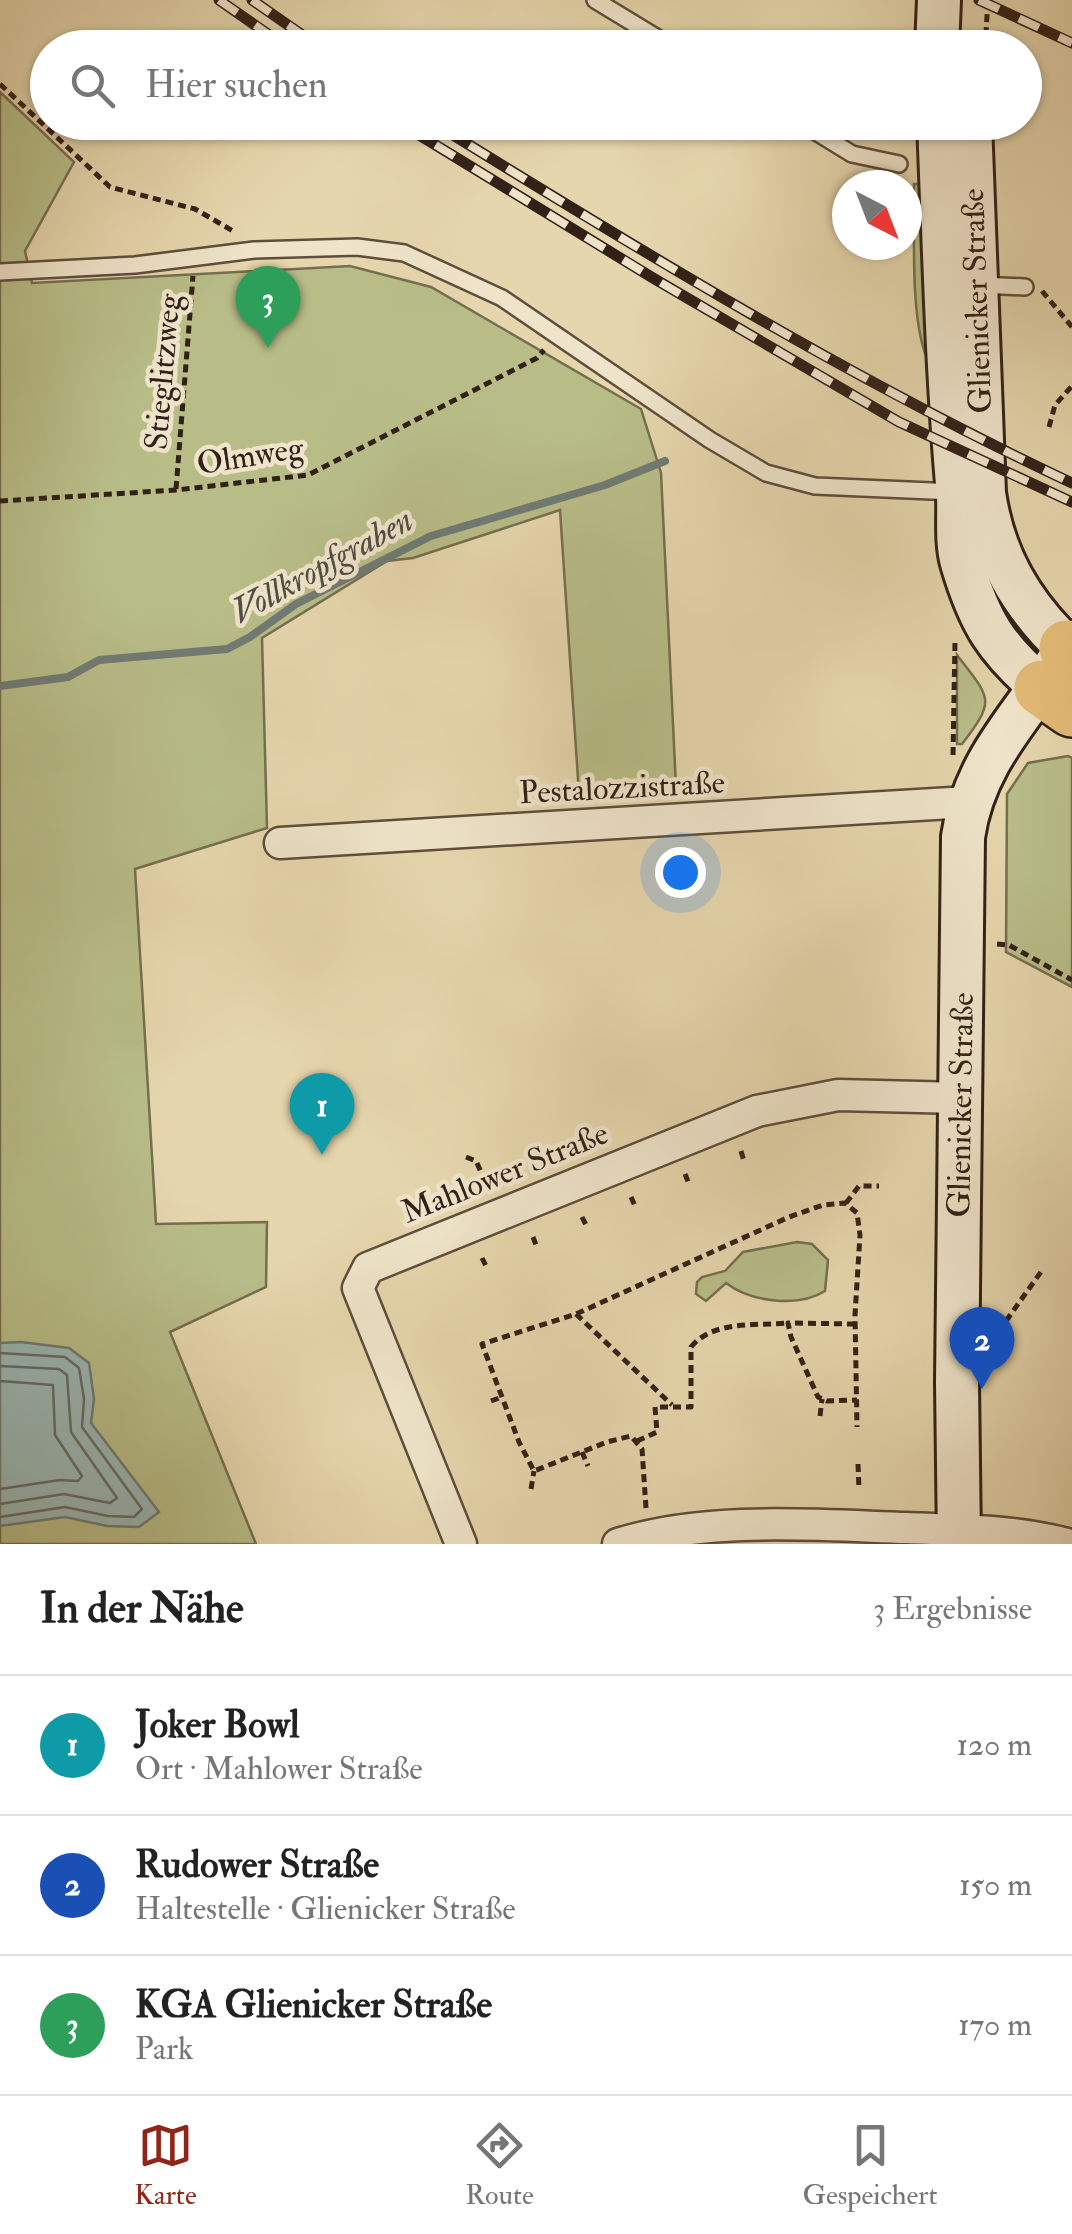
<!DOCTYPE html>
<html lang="de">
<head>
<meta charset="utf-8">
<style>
  body { margin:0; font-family:"IM FELL Double Pica",serif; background:#f6f6f6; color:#222 }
  .compass { position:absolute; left:832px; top:170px; width:90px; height:90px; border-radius:50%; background:#fff; box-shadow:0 2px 8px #0004; rotate:138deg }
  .you { position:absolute; left:680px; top:872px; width:35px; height:35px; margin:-25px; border:8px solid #fff; border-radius:50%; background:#1a73e8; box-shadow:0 0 0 15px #1a73e833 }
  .badge { display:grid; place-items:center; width:65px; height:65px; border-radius:50%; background:#8f2418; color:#fff; font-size:32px; font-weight:700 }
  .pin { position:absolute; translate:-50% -82px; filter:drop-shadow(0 2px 5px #0008) }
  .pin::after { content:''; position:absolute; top:52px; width:35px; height:30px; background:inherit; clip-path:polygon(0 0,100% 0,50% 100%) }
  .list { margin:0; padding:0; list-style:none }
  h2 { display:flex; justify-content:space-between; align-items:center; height:130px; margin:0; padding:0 40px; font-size:42px }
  h2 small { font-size:32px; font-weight:400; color:#767676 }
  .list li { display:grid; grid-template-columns:65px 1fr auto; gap:30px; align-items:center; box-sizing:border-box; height:140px; padding:0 40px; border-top:2px solid #e0e0e0 }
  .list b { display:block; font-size:38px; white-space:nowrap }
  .list p { margin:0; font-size:32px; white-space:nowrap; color:#767676 }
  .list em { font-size:32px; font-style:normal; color:#767676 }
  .icon { flex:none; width:55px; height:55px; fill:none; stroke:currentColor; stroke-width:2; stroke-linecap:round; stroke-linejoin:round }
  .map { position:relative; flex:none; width:1072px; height:1544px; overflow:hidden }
  .search { position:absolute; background:#fff; box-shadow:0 2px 8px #0004; left:30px; right:30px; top:30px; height:110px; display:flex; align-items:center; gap:25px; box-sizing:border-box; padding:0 35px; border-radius:55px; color:#767676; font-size:38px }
  .sheet { height:550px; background:#fff }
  nav { display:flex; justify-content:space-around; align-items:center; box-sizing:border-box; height:140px; border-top:2px solid #e0e0e0; background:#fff; font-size:28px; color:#767676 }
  nav a { display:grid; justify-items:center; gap:5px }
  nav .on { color:#8f2418 }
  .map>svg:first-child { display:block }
  .green { fill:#b8bd88; stroke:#756f50; stroke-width:2.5 }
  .water { fill:#9ab7b4; stroke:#707b75; stroke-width:2.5 }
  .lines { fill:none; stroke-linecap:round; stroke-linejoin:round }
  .shore { stroke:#666c66; stroke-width:2.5 }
  .stream { stroke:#707b75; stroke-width:8 }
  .lane-casing { stroke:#5f4e3c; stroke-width:20 }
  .street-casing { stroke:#5f4e3c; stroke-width:35 }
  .secondary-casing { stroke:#322117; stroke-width:48 }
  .highway-casing { stroke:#322117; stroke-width:60 }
  .path { stroke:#322117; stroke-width:5; stroke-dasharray:8 5; stroke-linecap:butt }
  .lane { stroke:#efe4ca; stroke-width:15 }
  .street { stroke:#efe4ca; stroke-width:30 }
  .secondary { stroke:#efe4ca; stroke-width:42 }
  .highway { stroke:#e3bb76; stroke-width:55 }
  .rail-casing { stroke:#322117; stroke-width:11 }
  .rail { stroke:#efe4ca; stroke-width:8; stroke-dasharray:22; stroke-linecap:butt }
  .labels { text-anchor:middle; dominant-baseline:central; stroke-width:9; stroke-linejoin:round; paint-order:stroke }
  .street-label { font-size:32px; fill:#322117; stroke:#efe4ca }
  .water-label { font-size:35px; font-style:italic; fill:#514e46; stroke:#efe4ca }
</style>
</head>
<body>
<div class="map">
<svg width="1072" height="1544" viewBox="0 0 1072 1544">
  <rect width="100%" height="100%" fill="#e6d6ad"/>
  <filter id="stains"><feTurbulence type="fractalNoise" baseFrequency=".002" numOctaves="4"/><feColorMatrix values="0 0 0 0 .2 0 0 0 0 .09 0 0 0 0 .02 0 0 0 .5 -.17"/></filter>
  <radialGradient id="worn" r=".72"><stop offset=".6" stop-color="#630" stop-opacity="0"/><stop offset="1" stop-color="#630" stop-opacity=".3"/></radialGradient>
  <g class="green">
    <polygon points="0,92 74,162 25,251 32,283 350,266 431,287 641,409 661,473 676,787 579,794 560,510 413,558 387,561 262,638 267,828 135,869 156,1224 267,1222 266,1287 170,1332 256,1544 0,1544"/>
    <path d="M914 184H921L929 363C909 322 915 232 914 184Z"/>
    <path d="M957 655C990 698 997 699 962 744H957Z"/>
    <polygon points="1068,756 1072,758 1072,987 1006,952 1007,794 1028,763"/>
    <path d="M797 1242 812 1244 828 1260 825 1291C798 1308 751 1302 726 1283L706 1301 696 1294 697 1282 702 1277 725 1271 743 1252Z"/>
  </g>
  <polygon class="water" points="21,1342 69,1348 89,1363 94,1399 91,1423 159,1512 139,1527 107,1526 65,1517 0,1526 0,1343"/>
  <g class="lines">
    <g class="shore">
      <polyline points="0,1353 65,1357 79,1368 84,1399 82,1427 142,1509 134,1517 108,1516 65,1507 0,1517"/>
      <polyline points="0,1366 59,1369 67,1375 71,1432 117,1498 110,1503 64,1494 0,1504"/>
      <polyline points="0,1381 53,1385 55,1435 82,1476 78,1481 60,1480 0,1489"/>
    </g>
    <polyline class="stream" points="0,686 68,677 99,660 227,649 250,637 296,604 431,536 605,485 665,461"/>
    <g class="lane-casing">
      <g id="lane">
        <polyline points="595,0 674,48"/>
        <polyline points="800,122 852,154 899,164"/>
        <polyline points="0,272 135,265 254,250 357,247 404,253 502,298 710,440 766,473 815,486 955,492"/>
        <polyline points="979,285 1025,287"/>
      </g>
    </g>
    <g class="street-casing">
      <g id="street">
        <polyline points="280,843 968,802"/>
        <polyline points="461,1544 358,1288 368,1268 757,1111 838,1095 960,1098"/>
        <path d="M618 1544C706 1516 815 1525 907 1528 960 1530 1015 1530 1067 1544"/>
      </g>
    </g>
    <g class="secondary-casing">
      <g id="secondary">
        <polyline points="937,48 939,0"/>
        <path d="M939 122C944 247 947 371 958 495 959 517 956 542 962 563 979 621 996 649 1042 688"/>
        <path d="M959 1544 957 1383 963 837C974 759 1026 713 1067 648 1021 604 993 556 984 493L970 122"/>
      </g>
    </g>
    <g class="highway-casing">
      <g id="highway">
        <polyline points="1067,648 1072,651"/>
        <polyline points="1042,688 1072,709"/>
      </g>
    </g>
    <g class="path">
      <polyline points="985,48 988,0"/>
      <polyline points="0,84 110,187 195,209 233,231"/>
      <polyline points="1042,291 1072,327"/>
      <polyline points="1049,427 1055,405 1072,386"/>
      <polyline points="176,489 193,276"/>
      <polyline points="0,501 176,490 308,475 537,358 544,350"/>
      <polyline points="953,755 955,641"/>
      <polyline points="997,944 1009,945 1072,980"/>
      <polyline points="741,1151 744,1161"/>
      <polyline points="466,1157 476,1161 489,1190"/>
      <polyline points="685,1174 689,1184"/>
      <polyline points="631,1197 635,1206"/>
      <polyline points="846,1203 859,1186 879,1186"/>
      <polyline points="582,1217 586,1225"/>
      <polyline points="533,1237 536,1245"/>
      <polyline points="482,1258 486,1266"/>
      <polyline points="576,1314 672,1405"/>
      <polyline points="1006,1321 1043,1269"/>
      <polyline points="855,1324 788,1323 791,1337 818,1397 827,1401 857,1400"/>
      <polyline points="491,1401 502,1397"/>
      <polyline points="820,1416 822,1399"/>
      <path d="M637 1441 657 1432 655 1407H691V1347C713 1320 756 1326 788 1323"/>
      <polyline points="582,1452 588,1466"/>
      <polyline points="858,1464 859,1489"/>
      <polyline points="531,1489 534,1471"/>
      <polyline points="646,1508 642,1449 631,1436 607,1442 534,1471 519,1442 482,1344 576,1314 789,1217 823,1205 845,1203 857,1213 860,1235 855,1315 857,1427"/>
    </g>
    <use href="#lane" class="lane"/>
    <use href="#street" class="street"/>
    <use href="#secondary" class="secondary"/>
    <use href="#highway" class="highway"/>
    <g class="rail-casing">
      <g id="rail">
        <polyline points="219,0 288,48"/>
        <polyline points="252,0 321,48"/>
        <polyline points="979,0 1072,43"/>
        <polyline points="398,122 653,278 899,422 1072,502"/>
        <path d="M432 122C641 251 850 379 1072 483"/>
      </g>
    </g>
    <use href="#rail" class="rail"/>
  </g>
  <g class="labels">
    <g class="street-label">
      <text transform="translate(977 301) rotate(-92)">Glienicker Straße</text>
      <text transform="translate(163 372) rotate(-85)">Stieglitzweg</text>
      <text transform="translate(250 456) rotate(-9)">Olmweg</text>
      <text transform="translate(622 788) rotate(-3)">Pestalozzistraße</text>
      <text transform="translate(961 1105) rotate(-89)">Glienicker Straße</text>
      <text transform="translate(505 1173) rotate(-22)">Mahlower Straße</text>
    </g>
    <g class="water-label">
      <text transform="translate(322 566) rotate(-29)">Vollkropfgraben</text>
    </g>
  </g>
  <rect width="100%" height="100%" filter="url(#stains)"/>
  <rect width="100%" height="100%" fill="url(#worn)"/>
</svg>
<svg class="compass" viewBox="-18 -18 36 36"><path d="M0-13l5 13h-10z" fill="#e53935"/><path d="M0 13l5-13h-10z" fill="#767676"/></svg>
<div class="you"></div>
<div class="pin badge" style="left:322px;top:1155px;background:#0f9aa8">1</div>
<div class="pin badge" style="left:982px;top:1389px;background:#1a4fb4">2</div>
<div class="pin badge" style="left:268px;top:348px;background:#2e9e5b">3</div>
<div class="search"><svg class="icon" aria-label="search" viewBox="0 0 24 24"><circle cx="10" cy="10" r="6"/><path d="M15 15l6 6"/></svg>Hier suchen</div>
</div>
<section class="sheet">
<h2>In der Nähe<small>3 Ergebnisse</small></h2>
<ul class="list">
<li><span class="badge" style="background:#0f9aa8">1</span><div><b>Joker Bowl</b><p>Ort · Mahlower Straße</p></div><em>120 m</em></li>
<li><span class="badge" style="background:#1a4fb4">2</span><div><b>Rudower Straße</b><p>Haltestelle · Glienicker Straße</p></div><em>150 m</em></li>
<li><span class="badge" style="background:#2e9e5b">3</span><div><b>KGA Glienicker Straße</b><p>Park</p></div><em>170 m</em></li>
</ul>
</section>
<nav>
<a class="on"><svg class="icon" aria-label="map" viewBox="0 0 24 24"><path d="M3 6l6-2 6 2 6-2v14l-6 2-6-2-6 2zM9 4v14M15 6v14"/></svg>Karte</a>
<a><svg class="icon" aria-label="directions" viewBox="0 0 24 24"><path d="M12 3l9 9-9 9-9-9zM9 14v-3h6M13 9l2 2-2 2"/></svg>Route</a>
<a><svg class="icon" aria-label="saved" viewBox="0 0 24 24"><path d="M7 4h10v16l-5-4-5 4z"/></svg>Gespeichert</a>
</nav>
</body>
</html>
